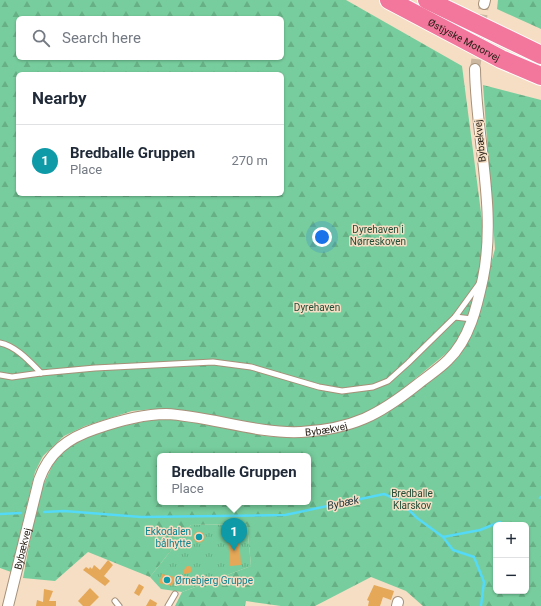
<!DOCTYPE html>
<html lang="en">
<head>
<meta charset="utf-8">
<style>
  body { margin:0; font-family:Roboto,sans-serif; background:#f2f2f3; color:#1f2937 }
  .controls { position:absolute; right:12px; bottom:12px; display:grid; overflow:hidden; border-radius:6px; box-shadow:0 1px 3px #0004 }
  .controls button { width:36px; height:36px; display:grid; place-items:center; padding:0; border:0; border-bottom:1px solid #e0e1e3; background:#fff; color:#1f2937; font:20px sans-serif }
  .you { position:absolute; left:322px; top:237px; width:14px; height:14px; margin:-10px; border:3px solid #fff; border-radius:50%; background:#1a73e8; box-shadow:0 0 0 6px #1a73e833 }
  .badge { display:grid; place-items:center; width:26px; height:26px; border-radius:50%; background:#894021; color:#fff; font-size:13px; font-weight:700 }
  .pin { position:absolute; translate:-50% -33px; filter:drop-shadow(0 1px 2px #0008) }
  .pin::after { content:''; position:absolute; top:21px; width:14px; height:12px; background:inherit; clip-path:polygon(0 0,100% 0,50% 100%) }
  .popup { position:absolute; left:157px; top:453px; width:154px; height:52px; box-sizing:border-box; display:grid; place-content:center; border-radius:6px; background:#fff; filter:drop-shadow(0 1px 3px #0005); font-size:13px; white-space:nowrap; color:#747a83 }
  .popup b { font-size:15px; color:#1f2937 }
  .popup::after { content:''; position:absolute; left:50%; top:100%; margin-left:-8px; border:8px solid transparent; border-top-color:#fff }
  .list { margin:0; padding:0; list-style:none }
  h2 { display:flex; justify-content:space-between; align-items:center; height:52px; margin:0; padding:0 16px; font-size:17px }
  h2 small { font-size:13px; font-weight:400; color:#747a83 }
  .list li { display:grid; grid-template-columns:26px 1fr auto; gap:12px; align-items:center; box-sizing:border-box; height:72px; padding:0 16px; border-top:1px solid #e0e1e3 }
  .list b { display:block; font-size:15px; white-space:nowrap }
  .list p { margin:0; font-size:13px; white-space:nowrap; color:#747a83 }
  .list em { font-size:13px; font-style:normal; color:#747a83 }
  .icon { flex:none; width:22px; height:22px; fill:none; stroke:currentColor; stroke-width:2; stroke-linecap:round; stroke-linejoin:round }
  .map { position:relative; flex:none; width:541px; height:606px; overflow:hidden }
  .search { position:absolute; background:#fff; box-shadow:0 1px 3px #0004; left:16px; top:16px; width:268px; height:44px; display:flex; align-items:center; gap:10px; box-sizing:border-box; padding:0 14px; border-radius:6px; color:#747a83; font-size:15px }
  .panel { position:absolute; background:#fff; box-shadow:0 1px 3px #0004; left:16px; top:72px; width:268px; height:124px; border-radius:6px }
  .map>svg:first-child { display:block }
  .grass { fill:url(#grass-tufts) }
  .forest { fill:url(#forest-firs); fill-rule:evenodd }
  .lines { fill:none; stroke-linecap:round; stroke-linejoin:round }
  .stream { stroke:#54d9f6; stroke-width:2.5 }
  .building { fill:#e5a758 }
  .minor-tunnel { stroke:#ccb8a1; stroke-width:10; stroke-dasharray:10 5; stroke-linecap:butt }
  .service-casing { stroke:#a69078; stroke-width:7 }
  .minor-casing { stroke:#a69078; stroke-width:12 }
  .motorway-casing { stroke:#fff; stroke-width:20 }
  .service { stroke:#fff; stroke-width:5 }
  .minor { stroke:#fff; stroke-width:10 }
  .motorway { stroke:#f3769d; stroke-width:18 }
  .culture-dot { fill:#0f9aa8; stroke:#f5dec4; stroke-width:1.5 }
  .labels { text-anchor:middle; dominant-baseline:central; stroke-width:3; stroke-linejoin:round; paint-order:stroke }
  .street-label { font-size:10px; fill:#282016; stroke:#f5dec4 }
  .park-label { font-size:10px; fill:#234c36; stroke:#f5dec4 }
  .culture-label { font-size:10px; fill:#0d838f; stroke:#f5dec4; text-anchor:end }
  .water-label { font-size:11px; font-style:italic; fill:#1f353b; stroke:#f5dec4 }
</style>
</head>
<body>
<div class="map">
<svg width="541" height="606" viewBox="0 0 541 606">
  <defs>
    <pattern id="grass-tufts" width="24" height="20" patternUnits="userSpaceOnUse"><rect width="24" height="20" fill="#77cd9d"/><path d="M3 7l-1-3M5 7V3M7 7l1-3M15 17l-1-3M17 17v-4M19 17l1-3" fill="none" stroke="#67b086"/></pattern>
    <pattern id="forest-firs" width="22" height="20" patternUnits="userSpaceOnUse"><rect width="22" height="20" fill="#77cd9d"/><path d="M5 1l3.5 6h-7zM16 11l3.5 6h-7z" fill="#67b086"/></pattern>
  </defs>
  <rect width="100%" height="100%" fill="#f5dec4"/>
  <polygon class="grass" points="247,524 251,566 182,592 161,589 150,577 191,525"/>
  <g class="forest">
    <path d="M0 0H346L462 66 483 228 481 263 475 299 464 333 454 347 383 405 360 417 336 423 290 428 270 427 154 409 132 411 85 426 64 436 43 456 35 472 11 572 0 568ZM18 18H282V58H18ZM18 74H282V194H18Z"/>
    <polygon points="498,0 541,0 541,29 497,9"/>
    <path d="M483 85 541 100V606H423L406 591 371 577 315 606H281L246 601 245 606H175L182 592 251 566 247 524 191 525 150 577 88 552 55 581 23 578 39 494 56 458 67 447 82 438 104 430 161 418 187 421 265 436 298 438 341 432 371 421 387 411 471 335 495 249ZM160 456H308V502H160ZM496 525H526V591H496Z"/>
  </g>
  <g class="lines">
    <g class="stream">
      <polyline points="540,498 541,497"/>
      <polyline points="44,512 64,511 141,517 285,515 384,494 400,501 417,518 443,537 453,550 474,557 484,582 481,606"/>
      <polyline points="0,514 21,513"/>
      <polyline points="443,537 480,530 500,522"/>
    </g>
  </g>
  <g class="building">
    <circle cx="199" cy="537" r="5.5"/>
    <polygon points="228,537 239,537 241,565 230,566"/>
    <polygon points="108,560 113,565 104,576 110,581 105,586 83,570 86,567 89,569 90,567 92,569 94,565 100,570"/>
    <polygon points="187,566 190,566 192,570 190,573 184,574 183,571"/>
    <polygon points="162,574 175,577 172,586 159,583"/>
    <polygon points="139,584 144,587 139,596 134,593"/>
    <polygon points="374,585 394,591 391,600 383,597 380,606 368,606 369,601 367,600"/>
    <polygon points="90,588 99,597 90,606 83,606 78,601"/>
    <polygon points="44,589 53,591 49,601 56,601 56,606 36,606 37,600 43,602"/>
    <polygon points="150,599 157,603 156,606 146,606"/>
  </g>
  <g class="lines">
    <polyline class="minor-tunnel" points="475,69 484,4"/>
    <g class="service-casing">
      <g id="service">
        <polyline points="455,317 472,319"/>
        <path d="M0 343C16 346 30 362 41 373"/>
        <polyline points="0,375 12,377 41,373 95,368 213,362 251,367 319,387 342,391 373,387 388,381 408,363 455,317 479,284"/>
        <polyline points="115,601 119,606"/>
        <polyline points="168,606 175,594"/>
      </g>
    </g>
    <g class="minor-casing">
      <g id="minor">
        <polyline points="484,4 485,0"/>
        <path id="s1" d="M8 606 39 480C49 452 68 438 95 429 118 421 142 414 166 414 210 416 256 434 301 432 353 429 379 415 418 384 428 376 439 369 448 360 470 339 477 306 483 278 497 210 476 138 475 69"/>
        <polyline points="397,606 398,602"/>
      </g>
    </g>
    <g class="motorway-casing">
      <g id="motorway">
        <path id="s2" d="M389 0 501 59 541 76"/>
        <polyline points="427,0 541,55"/>
      </g>
    </g>
    <use href="#service" class="service"/>
    <use href="#minor" class="minor"/>
    <use href="#motorway" class="motorway"/>
  </g>
  <g class="culture-dot">
    <circle cx="199" cy="537" r="4"/>
    <circle cx="167" cy="580" r="4"/>
  </g>
  <g class="labels">
    <g class="street-label">
      <text stroke="none"><textPath href="#s2" startOffset="85">Østjyske Motorvej</textPath></text>
      <text transform="translate(480 141) rotate(-96)">Bybækvej</text>
      <text stroke="none"><textPath href="#s1" startOffset="443">Bybækvej</textPath></text>
      <text stroke="none"><textPath href="#s1" startOffset="59">Bybækvej</textPath></text>
    </g>
    <g class="park-label">
      <text x="378" y="229">Dyrehaven i<tspan x="378" dy="12">Nørreskoven</tspan></text>
      <text x="317" y="307">Dyrehaven</text>
      <text x="412" y="493">Bredballe<tspan x="412" dy="12">Klarskov</tspan></text>
    </g>
    <g class="culture-label">
      <text x="191" y="531">Ekkodalen<tspan x="191" dy="12">bålhytte</tspan></text>
      <text x="175" y="580" text-anchor="start">Ørnebjerg Gruppe</text>
    </g>
    <g class="water-label">
      <text transform="translate(343 503) rotate(-12)">Bybæk</text>
    </g>
  </g>
</svg>
<div class="controls">
<button>+</button>
<button>−</button>
</div>
<div class="you"></div>
<div class="pin badge" style="left:234px;top:551px;background:#0f9aa8">1</div>
<div class="popup"><b>Bredballe Gruppen</b>Place</div>
<div class="search"><svg class="icon" aria-label="search" viewBox="0 0 24 24"><circle cx="10" cy="10" r="6"/><path d="M15 15l6 6"/></svg>Search here</div>
<section class="panel">
<h2>Nearby<small></small></h2>
<ul class="list">
<li><span class="badge" style="background:#0f9aa8">1</span><div><b>Bredballe Gruppen</b><p>Place</p></div><em>270 m</em></li>
</ul>
</section>
</div>
</body>
</html>
